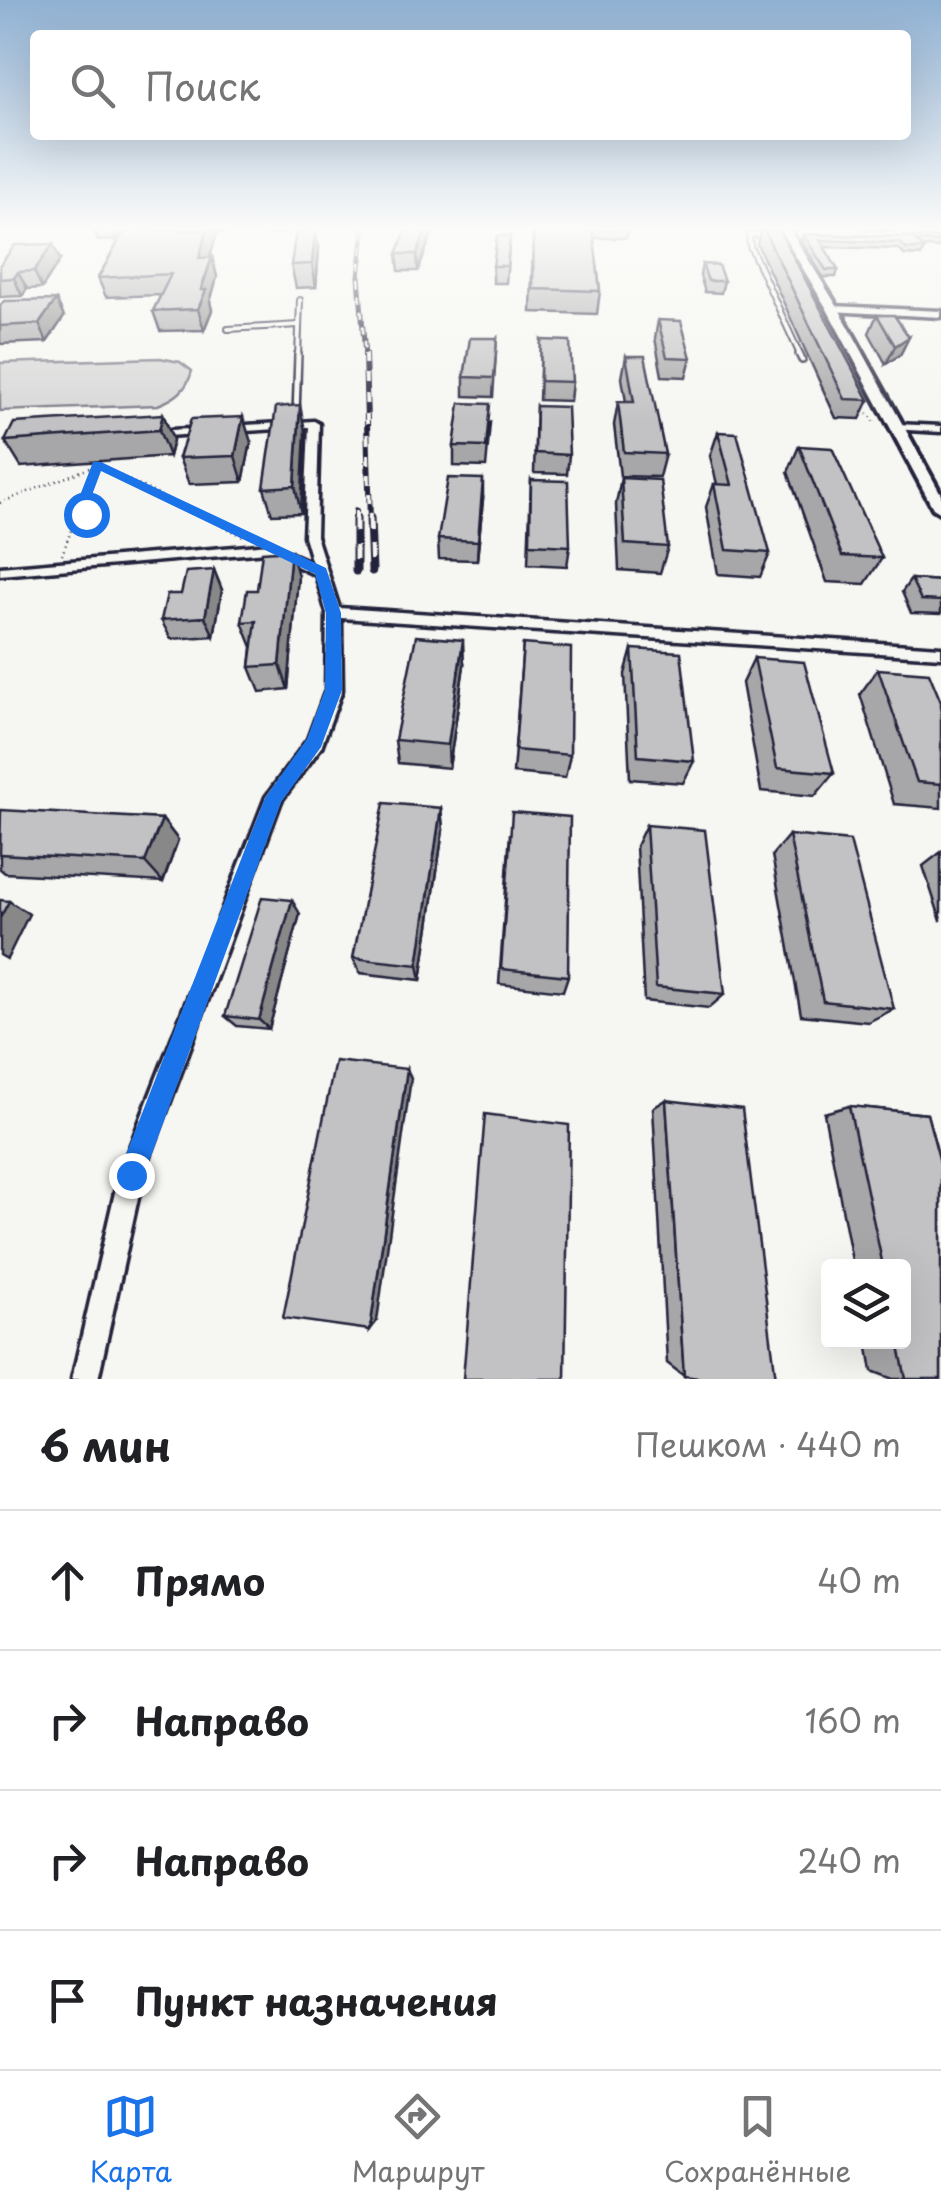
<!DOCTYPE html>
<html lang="ru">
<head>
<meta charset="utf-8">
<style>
  body { margin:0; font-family:"Playpen Sans",sans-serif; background:#f2f2f2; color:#202124 }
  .controls { position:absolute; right:30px; bottom:30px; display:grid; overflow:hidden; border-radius:10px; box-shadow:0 10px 40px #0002 }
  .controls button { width:90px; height:90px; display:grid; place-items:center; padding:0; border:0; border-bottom:2px solid #e0e0e0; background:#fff; color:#202124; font:50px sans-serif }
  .stop { position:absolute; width:30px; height:30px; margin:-22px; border:8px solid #1a73e8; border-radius:50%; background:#fff }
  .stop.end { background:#1a73e8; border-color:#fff; box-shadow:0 2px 10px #0008 }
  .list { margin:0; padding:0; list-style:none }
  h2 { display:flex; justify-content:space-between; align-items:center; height:130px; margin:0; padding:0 40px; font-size:42px }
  h2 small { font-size:32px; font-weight:400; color:#757577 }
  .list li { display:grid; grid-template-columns:65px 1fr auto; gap:30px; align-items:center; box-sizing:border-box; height:140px; padding:0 40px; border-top:2px solid #e0e0e0 }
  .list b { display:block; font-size:38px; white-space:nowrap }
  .list em { font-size:32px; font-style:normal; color:#757577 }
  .icon { flex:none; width:55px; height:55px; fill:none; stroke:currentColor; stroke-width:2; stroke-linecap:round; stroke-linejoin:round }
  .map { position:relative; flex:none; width:941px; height:1379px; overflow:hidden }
  .search { position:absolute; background:#fff; box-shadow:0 10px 40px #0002; left:30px; right:30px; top:30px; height:110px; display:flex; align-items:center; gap:25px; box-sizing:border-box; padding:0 35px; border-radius:10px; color:#757577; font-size:38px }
  .sheet { height:690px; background:#fff }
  nav { display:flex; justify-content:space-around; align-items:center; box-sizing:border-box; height:140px; border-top:2px solid #e0e0e0; background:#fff; font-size:28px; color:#757577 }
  nav a { display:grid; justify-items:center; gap:5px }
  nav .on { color:#1a73e8 }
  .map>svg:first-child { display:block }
  .green { fill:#d7d7d7; stroke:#7c7c89; stroke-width:2.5 }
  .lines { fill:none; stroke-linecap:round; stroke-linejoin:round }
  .service-far1-casing { stroke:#22223b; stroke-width:8 }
  .service-casing { stroke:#22223b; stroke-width:10 }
  .minor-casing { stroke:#22223b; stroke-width:7 }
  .tertiary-casing { stroke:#22223b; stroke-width:8 }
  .path { stroke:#22223b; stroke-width:2.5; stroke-dasharray:1 4; stroke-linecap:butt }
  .service-far1 { stroke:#f6f6f2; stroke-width:4 }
  .service { stroke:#f6f6f2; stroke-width:5 }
  .minor { fill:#f6f6f2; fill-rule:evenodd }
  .tertiary { fill:#f6f6f2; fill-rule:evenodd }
  .rail-far2-casing { stroke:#22223b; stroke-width:5 }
  .rail-far1-casing { stroke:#22223b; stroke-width:6 }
  .rail-casing { stroke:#22223b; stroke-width:9 }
  .rail-far2 { stroke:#f6f6f2; stroke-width:2.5; stroke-dasharray:8; stroke-linecap:butt }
  .rail-far1 { stroke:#f6f6f2; stroke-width:4; stroke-dasharray:10; stroke-linecap:butt }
  .rail { stroke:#f6f6f2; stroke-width:5; stroke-dasharray:14; stroke-linecap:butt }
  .wall { fill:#a7a7a9; stroke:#22223b; stroke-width:2.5 }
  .shaded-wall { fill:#888889; stroke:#22223b; stroke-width:2.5 }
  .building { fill:#c2c2c4; stroke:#22223b; stroke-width:2.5 }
  .route { fill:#1a73e8 }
</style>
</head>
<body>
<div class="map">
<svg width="941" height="1379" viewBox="0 0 941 1379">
  <rect width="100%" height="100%" fill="#f6f6f2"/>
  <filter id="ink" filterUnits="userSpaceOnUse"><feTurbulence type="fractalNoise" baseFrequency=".01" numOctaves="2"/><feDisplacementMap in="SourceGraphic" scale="20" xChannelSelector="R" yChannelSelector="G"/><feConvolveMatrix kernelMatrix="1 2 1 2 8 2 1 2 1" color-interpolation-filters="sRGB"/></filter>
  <g filter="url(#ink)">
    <path class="green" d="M160 358 180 362 192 371C187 390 176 398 158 405L0 411V363Z"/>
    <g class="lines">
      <g class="service-far1-casing">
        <g id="service-far1">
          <polyline points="768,233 749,235 750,246 801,357"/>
          <polyline points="228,329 299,325"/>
          <polyline points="298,357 300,300"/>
        </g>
      </g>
      <g class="service-casing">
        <g id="service">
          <polyline points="799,354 802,360"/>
          <polyline points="296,415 298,354"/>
        </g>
      </g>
      <g class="minor-casing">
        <g id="minor">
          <polygon points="833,306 941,311 941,317 830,311 829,309"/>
          <polygon points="314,421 319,424 316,536 339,608 941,647 941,657 341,618 342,690 321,747 281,801 143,1175 98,1379 72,1379 119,1175 266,797 308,739 326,690 327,613 316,575 267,552 0,575 0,567 269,544 312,563 304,536 309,427 229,432 224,429 229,426"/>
          <polygon points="896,424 941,426 941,432 892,429 891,427"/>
          <polygon points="206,428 211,431 210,433 154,437 149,434 154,431"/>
        </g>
      </g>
      <g class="tertiary-casing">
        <polygon id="tertiary" points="780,230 790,230 839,309 941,494 941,513 933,508 827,309"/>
      </g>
      <g class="path">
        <polyline points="864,409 875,422"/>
        <polyline points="0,503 97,465 245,537"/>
        <polyline points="75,520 69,518 75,507 82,504"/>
        <polyline points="62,555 75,520 88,510 83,503 96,467"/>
      </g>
      <use href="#service-far1" class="service-far1"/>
      <use href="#service" class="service"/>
      <use href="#minor" class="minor"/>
      <use href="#tertiary" class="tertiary"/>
      <g class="rail-far2-casing">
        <polyline id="rail-far2" points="364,230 359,276 365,357"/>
      </g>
      <g class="rail-far1-casing">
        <g id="rail-far1">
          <polyline points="365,354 370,521"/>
          <polyline points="356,511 356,521"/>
        </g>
      </g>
      <g class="rail-casing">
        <g id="rail">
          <polyline points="356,518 356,571"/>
          <polyline points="370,518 372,571"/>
        </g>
      </g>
      <use href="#rail-far2" class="rail-far2"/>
      <use href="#rail-far1" class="rail-far1"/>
      <use href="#rail" class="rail"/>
    </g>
    <g class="wall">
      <polygon points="94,230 121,230 116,240 98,241"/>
      <polygon points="125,230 230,230 229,232 217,233 210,257 212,257 217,277 210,302 212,310 204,330 160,331 153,311 161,295 106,297 98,278"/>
      <polygon points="258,230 286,230 286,233 259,234"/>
      <polygon points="433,230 418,271 399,271 397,254"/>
      <polygon points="533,230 628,230 626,238 594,238 600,291 597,314 531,312"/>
      <polygon points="761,230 779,230 869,400 860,419 836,418 757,244"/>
      <polygon points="862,230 941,230 941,233"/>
      <polygon points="803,234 941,238 941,248 922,247 924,249 921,256 904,255 899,249 824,247 838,270 836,277 823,277 801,240"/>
      <polygon points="510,236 506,283 493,283 493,266"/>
      <polygon points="319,248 316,287 296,288 291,265"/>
      <polygon points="60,260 42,288 27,289 22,296 0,297 0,265"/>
      <polygon points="702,264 724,281 721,293 705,292 700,276"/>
      <polygon points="56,300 64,317 47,342 0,344 0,306"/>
      <polygon points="877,315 909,337 900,355 886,364 869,333"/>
      <polygon points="658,320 691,358 686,377 662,376 655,338"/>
      <polygon points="497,338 493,397 464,396 464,377"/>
      <polygon points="541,340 572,382 570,401 539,400"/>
      <polygon points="626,356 665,454 659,477 620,476 614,425 618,402 626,402 622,378"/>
      <polygon points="536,406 569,455 567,474 534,473"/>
      <polygon points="163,414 173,440 169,456 21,467 5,441"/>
      <polygon points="490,423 486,467 454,466 454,446"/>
      <polygon points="305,431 301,513 272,514 264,488"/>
      <polygon points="718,432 770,553 760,577 718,574 706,507 714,484 717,484 710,456"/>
      <polygon points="251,442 243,482 189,484 179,458"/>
      <polygon points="799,446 882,558 865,584 827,582 788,472"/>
      <polygon points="621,478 668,547 660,573 619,570 616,504"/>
      <polygon points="531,480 570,546 567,566 528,564"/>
      <polygon points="483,499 477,560 439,559 438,539"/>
      <polygon points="214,570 222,590 214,636 171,639 161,620 181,594"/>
      <polygon points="298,576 288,689 260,692 250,667 252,647 242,622"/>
      <polygon points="911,579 941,581 941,614 911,613 902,592"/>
      <polygon points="523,644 570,755 565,778 513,773"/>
      <polygon points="632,649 694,761 683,783 630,779 625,674"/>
      <polygon points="754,658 834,773 815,796 761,791 742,683"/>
      <polygon points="464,665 449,768 398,763 395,740"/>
      <polygon points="878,669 941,702 941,808 894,804 860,694"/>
      <polygon points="441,808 443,830 421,980 360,973 353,958"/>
      <polygon points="0,812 162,819 178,840 163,882 5,873 0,869"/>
      <polygon points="646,825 725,994 709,1008 644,1001 636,846"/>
      <polygon points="510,833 568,976 563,991 499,984"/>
      <polygon points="789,835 894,1009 868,1022 801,1015 772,855"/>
      <polygon points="941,852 941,921 923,866"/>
      <polygon points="300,914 269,1029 237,1026 225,1016"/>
      <polygon points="666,1100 684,1376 667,1363 653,1108"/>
      <polygon points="849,1106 927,1114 941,1166 941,1379 893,1379 872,1371 867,1342 904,1342 904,1266 853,1266 824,1113"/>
    </g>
    <g class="shaded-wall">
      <polygon points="113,230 121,230 116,240"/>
      <polygon points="207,230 216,230 217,233 204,277 199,258"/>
      <polygon points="315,230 319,248 316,287 312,264"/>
      <polygon points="426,230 433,230 418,271 417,254"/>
      <polygon points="53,244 60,260 42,288 34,271"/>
      <polygon points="212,257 217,277 210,302 212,310 204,330 198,309 201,290"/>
      <polygon points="18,272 27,289 22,296 14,278"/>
      <polygon points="56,300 64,317 47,342 39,324"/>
      <polygon points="909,337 900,355 886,364 895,346"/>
      <polygon points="300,405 305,431 301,513 295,486"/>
      <polygon points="163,414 173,440 169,456 159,430"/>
      <polygon points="243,417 251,442 243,482 235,456"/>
      <polygon points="483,479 483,499 477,560 478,541"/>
      <polygon points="291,550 298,576 288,689 280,665"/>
      <polygon points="214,570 222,590 214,636 205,617"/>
      <polygon points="463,640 464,665 449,768 448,745"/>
      <polygon points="441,808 443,830 421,980 418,965"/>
      <polygon points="162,819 178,840 163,882 145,862"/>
      <polygon points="292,900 300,914 269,1029 259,1020"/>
      <polygon points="9,901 29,914 7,959 0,955 0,918"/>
      <polygon points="407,1069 411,1078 377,1321 370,1330"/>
    </g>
    <g class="building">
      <polygon points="125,230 207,230 199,258 212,257 201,290 206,290 198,309 153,311 171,274 98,278"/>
      <polygon points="296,230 315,230 312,264 291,265"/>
      <polygon points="406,230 426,230 417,254 397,254"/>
      <polygon points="534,230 593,230 600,291 533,289"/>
      <polygon points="764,230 779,230 869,400 845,399"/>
      <polygon points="803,234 941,238 941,242 916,241 924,249 906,249 901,243 820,240 838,270 826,270"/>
      <polygon points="497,236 510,236 507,266 493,266"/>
      <polygon points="53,244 34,271 18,272 14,278 0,279 0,265 15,245"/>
      <polygon points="702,264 718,265 724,281 708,281"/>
      <polygon points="56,300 39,324 0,326 0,306 4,301"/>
      <polygon points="877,315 894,315 909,337 895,346"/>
      <polygon points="658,320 681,321 691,358 667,357"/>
      <polygon points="470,338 497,338 494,378 464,377"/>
      <polygon points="541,340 570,341 572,382 540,381"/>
      <polygon points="626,356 645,356 665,454 624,452 618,402 634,402"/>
      <polygon points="460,403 490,404 486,447 454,446"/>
      <polygon points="300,405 295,486 264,488 276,407"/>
      <polygon points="536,406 567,407 569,455 535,453"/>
      <polygon points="163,414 159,430 5,441 14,423"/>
      <polygon points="243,417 235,456 179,458 191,419"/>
      <polygon points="718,432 737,433 770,553 727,550 714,484 732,485"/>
      <polygon points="799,446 832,448 882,558 842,556"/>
      <polygon points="448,478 483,479 478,541 438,539"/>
      <polygon points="621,478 660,480 668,547 625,544"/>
      <polygon points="531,480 568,481 570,546 530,544"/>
      <polygon points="291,550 280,665 250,667 256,621 242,622 247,590 257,590 262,552"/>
      <polygon points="214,570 205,617 161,620 167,594 181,594 186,572"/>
      <polygon points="911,579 941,581 941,601 921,600"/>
      <polygon points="416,636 463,640 448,745 395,740"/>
      <polygon points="523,644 571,648 570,755 515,750"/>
      <polygon points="632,649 681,652 694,761 638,756"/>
      <polygon points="754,658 804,662 834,773 777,768"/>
      <polygon points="878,669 929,673 941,702 941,784 917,782"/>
      <polygon points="384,803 441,808 418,965 353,958"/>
      <polygon points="1,810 162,819 145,862 0,854"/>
      <polygon points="512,812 570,817 568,976 501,969"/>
      <polygon points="646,825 705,830 725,994 656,987"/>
      <polygon points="789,835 850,841 894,1009 823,1001"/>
      <polygon points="262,897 292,900 259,1020 225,1016"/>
      <polygon points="0,900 9,901 0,918"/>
      <polygon points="335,1061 407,1069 370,1330 283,1318"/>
      <polygon points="666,1100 742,1109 776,1379 706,1379 684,1376"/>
      <polygon points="849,1106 927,1114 941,1166 941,1379 906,1379 898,1342 904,1342 904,1266 883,1266"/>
      <polygon points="485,1114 569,1125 565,1379 463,1379"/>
    </g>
  </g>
  <linearGradient id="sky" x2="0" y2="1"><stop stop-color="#90b1d3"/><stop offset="0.54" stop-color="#fbfbf9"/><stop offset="1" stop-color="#fbfbf9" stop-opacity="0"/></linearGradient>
  <rect width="941" height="423" fill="url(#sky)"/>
  <polygon class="route" points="93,462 101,462 326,568 341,613 342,690 321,747 281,802 144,1175 140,1184 131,1187 122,1184 118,1175 265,798 307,739 325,690 326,613 315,574 101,471 89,503 94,510 90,517 81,517 77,503"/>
</svg>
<div class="controls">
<button><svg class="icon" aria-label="layers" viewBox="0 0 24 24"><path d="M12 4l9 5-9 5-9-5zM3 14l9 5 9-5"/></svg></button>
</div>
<div class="stop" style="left:86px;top:514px"></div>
<div class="stop end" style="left:131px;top:1175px"></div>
<div class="search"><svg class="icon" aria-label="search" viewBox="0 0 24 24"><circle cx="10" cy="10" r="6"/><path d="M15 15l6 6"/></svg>Поиск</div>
</div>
<section class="sheet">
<h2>6 мин<small>Пешком · 440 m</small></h2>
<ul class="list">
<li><svg class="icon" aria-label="ahead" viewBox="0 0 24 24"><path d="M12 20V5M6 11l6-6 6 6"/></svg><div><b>Прямо</b></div><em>40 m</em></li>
<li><svg class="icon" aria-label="right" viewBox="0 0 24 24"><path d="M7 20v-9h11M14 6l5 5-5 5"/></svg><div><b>Направо</b></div><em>160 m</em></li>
<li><svg class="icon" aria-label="right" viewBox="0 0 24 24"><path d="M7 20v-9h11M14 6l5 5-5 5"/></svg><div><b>Направо</b></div><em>240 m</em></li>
<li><svg class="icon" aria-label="arrive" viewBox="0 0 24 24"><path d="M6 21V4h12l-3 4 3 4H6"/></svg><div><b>Пункт назначения</b></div></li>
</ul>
</section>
<nav>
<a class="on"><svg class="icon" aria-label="map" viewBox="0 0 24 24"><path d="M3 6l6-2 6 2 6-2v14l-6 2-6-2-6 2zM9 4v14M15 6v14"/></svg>Карта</a>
<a><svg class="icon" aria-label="directions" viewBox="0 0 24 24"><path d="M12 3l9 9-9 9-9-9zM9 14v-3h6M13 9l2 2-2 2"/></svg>Маршрут</a>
<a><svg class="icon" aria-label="saved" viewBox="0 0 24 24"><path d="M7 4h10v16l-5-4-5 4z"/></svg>Сохранённые</a>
</nav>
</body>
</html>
